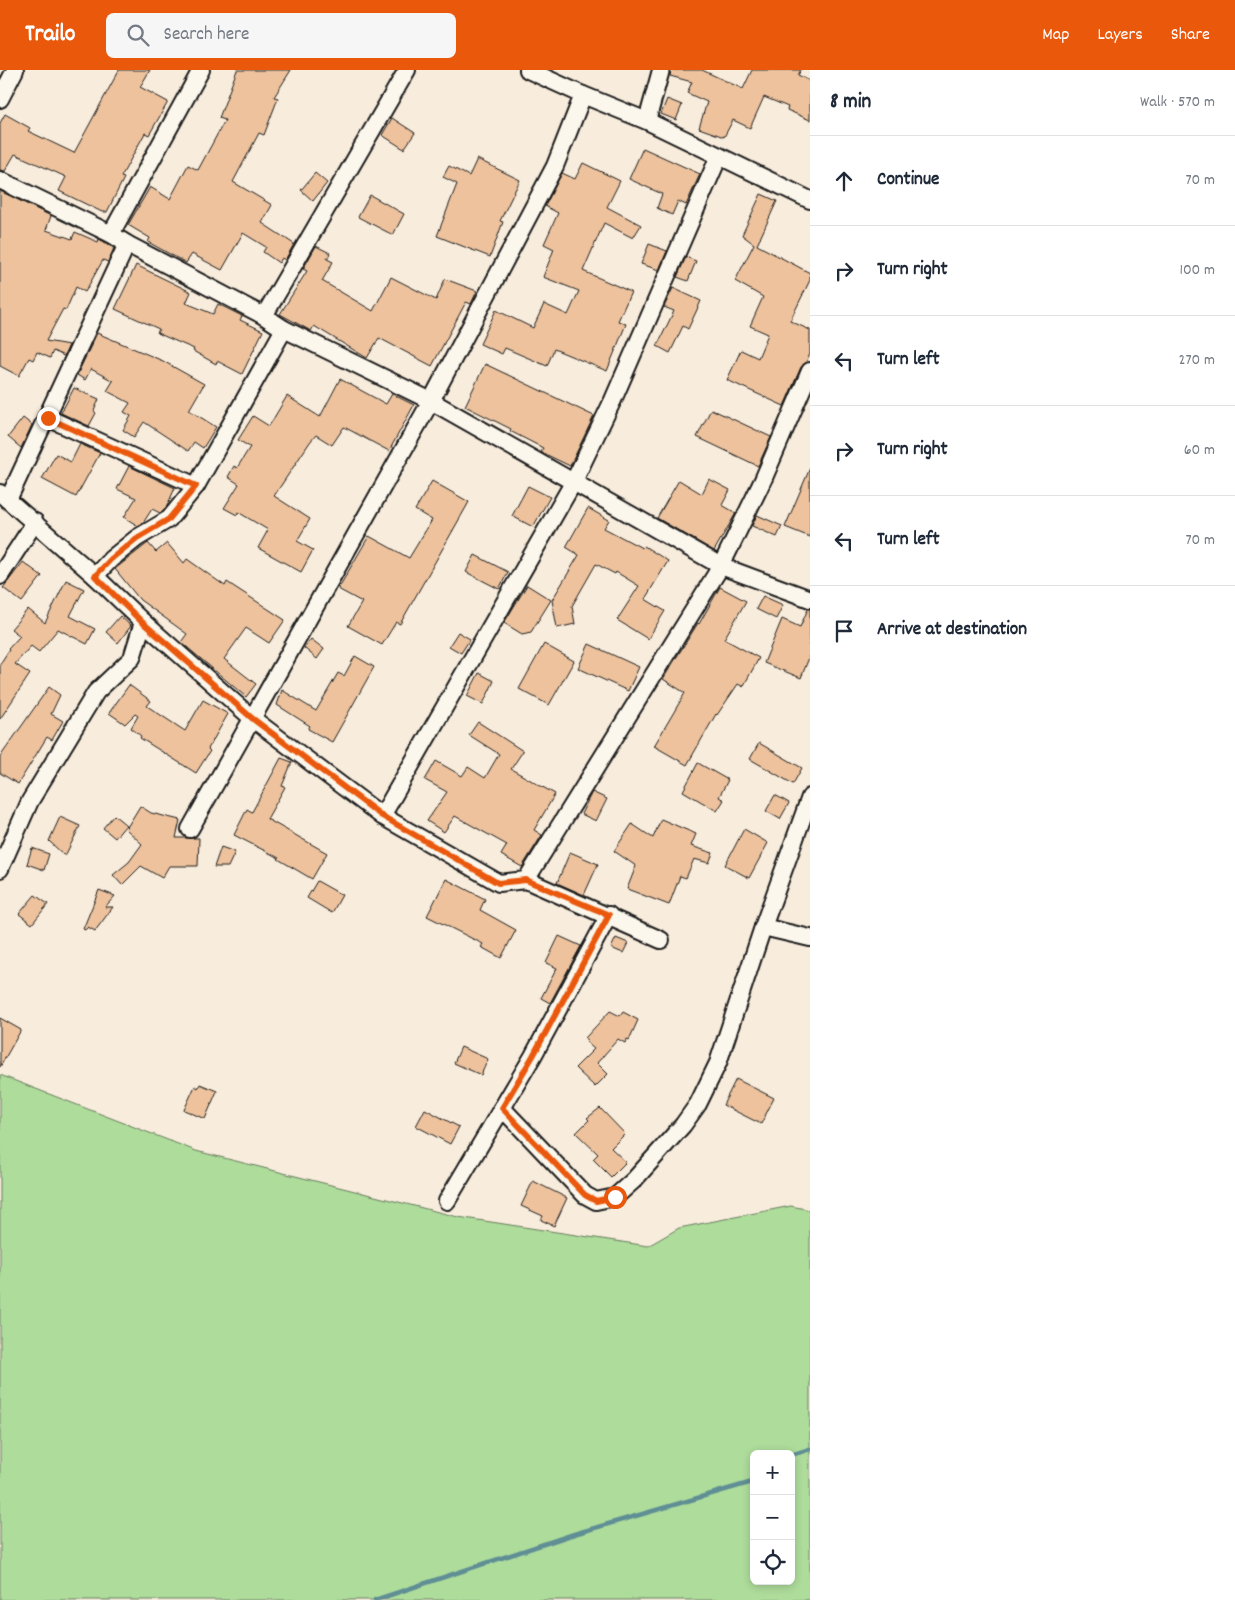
<!DOCTYPE html>
<html lang="en">
<head>
<meta charset="utf-8">
<style>
  body { margin:0; font-family:Dekko,sans-serif; background:#f6f6f7; color:#1f2937 }
  .controls { position:absolute; right:15px; bottom:15px; display:grid; overflow:hidden; border-radius:8px; box-shadow:0 2px 8px #0003 }
  .controls button { width:45px; height:45px; display:grid; place-items:center; padding:0; border:0; border-bottom:1px solid #e0e1e3; background:#fff; color:#1f2937; font:25px sans-serif }
  .stop { position:absolute; width:15px; height:15px; margin:-11px; border:4px solid #ea580c; border-radius:50%; background:#fff }
  .stop.end { background:#ea580c; border-color:#fff; box-shadow:0 1px 5px #0008 }
  .list { margin:0; padding:0; list-style:none }
  h2 { display:flex; justify-content:space-between; align-items:center; height:65px; margin:0; padding:0 20px; font-size:21px }
  h2 small { font-size:16px; font-weight:400; color:#747a83 }
  .list li { display:grid; grid-template-columns:32px 1fr auto; gap:15px; align-items:center; box-sizing:border-box; height:90px; padding:0 20px; border-top:1px solid #e0e1e3 }
  .list b { display:block; font-size:19px; white-space:nowrap }
  .list em { font-size:16px; font-style:normal; color:#747a83 }
  .icon { flex:none; width:28px; height:28px; fill:none; stroke:currentColor; stroke-width:2; stroke-linecap:round; stroke-linejoin:round }
  .map { position:relative; flex:none; width:810px; height:1530px; overflow:hidden }
  header { display:flex; align-items:center; gap:30px; box-sizing:border-box; height:70px; padding:0 25px; background:#ea580c; color:#fff }
  header strong { font-size:24px }
  nav { display:flex; gap:28px; margin-inline-start:auto; font-size:18px }
  .search { width:350px; height:45px; background:#f6f6f7; display:flex; align-items:center; gap:12px; box-sizing:border-box; padding:0 18px; border-radius:8px; color:#747a83; font-size:19px }
  main { display:flex }
  aside { flex:1; background:#fff }
  .map>svg:first-child { display:block }
  .green { fill:#aedc9b; stroke:#657c5c; fill-rule:evenodd }
  .lines { fill:none; stroke-linecap:round; stroke-linejoin:round }
  .stream { stroke:#5e8e95; stroke-width:4.5 }
  .building { fill:#edc29d; stroke:#1c1c1c }
  .minor-casing { stroke:#1c1c1c; stroke-width:20 }
  .minor { stroke:#fbf7ec; stroke-width:16 }
  .route { stroke:#ea580c; stroke-width:6 }
</style>
</head>
<body>
<header>
<strong>Trailo</strong>
<div class="search"><svg class="icon" aria-label="search" viewBox="0 0 24 24"><circle cx="10" cy="10" r="6"/><path d="M15 15l6 6"/></svg>Search here</div>
<nav><a>Map</a><a>Layers</a><a>Share</a></nav>
</header>
<main>
<div class="map">
<svg width="810" height="1530" viewBox="0 0 810 1530">
  <rect width="100%" height="100%" fill="#f8ecdc"/>
  <filter id="ink" filterUnits="userSpaceOnUse"><feTurbulence type="fractalNoise" baseFrequency=".02" numOctaves="2"/><feDisplacementMap in="SourceGraphic" scale="10" xChannelSelector="R" yChannelSelector="G"/><feConvolveMatrix kernelMatrix="1 2 1 2 8 2 1 2 1" color-interpolation-filters="sRGB"/></filter>
  <g filter="url(#ink)">
    <path class="green" d="M0 1005 196 1081 458 1147 648 1176 679 1158 791 1136 810 1140V1530H0ZM754 1384H791V1511H754Z"/>
    <g class="lines">
      <g class="stream">
        <polyline points="791,1385 810,1379"/>
        <polyline points="375,1530 574,1464 749,1413 754,1409"/>
      </g>
    </g>
    <g class="building">
      <polygon points="119,0 150,0 140,17 168,32 149,65 145,63 121,107 124,108 107,142 102,142 59,121 66,107 15,84 5,101 0,100 0,53 5,44 30,58 28,61 74,83"/>
      <polygon points="237,0 291,0 274,27 278,28 264,65 259,63 233,112 272,135 262,153 294,174 285,190 282,188 279,193 263,182 266,177 243,163 222,200 192,184 186,193 148,172 150,168 128,155 150,117 170,129 188,95 198,100 225,50 219,48"/>
      <polygon points="671,0 702,0 743,19 752,0 801,0 798,5 810,11 810,50 787,40 788,37 764,27 750,58 733,50 724,67 699,58 707,32 687,23 692,12 670,6"/>
      <polygon points="667,29 682,35 676,50 661,44"/>
      <polygon points="392,48 415,63 404,79 382,65"/>
      <polygon points="643,78 700,104 686,135 678,131 672,145 657,138 662,124 629,109"/>
      <polygon points="477,89 520,110 500,151 503,152 490,187 437,166 457,114 443,107 449,96 469,106"/>
      <polygon points="583,93 620,111 607,137 641,155 633,168 604,153 583,201 631,222 618,251 626,254 607,301 554,279 547,296 505,278 502,284 480,274 496,240 533,258 544,234 568,245 579,221 543,207 554,179 544,174 558,143 545,136 562,103 575,109"/>
      <polygon points="315,103 327,113 313,131 301,120"/>
      <polygon points="0,121 51,146 46,160 72,169 75,162 98,172 99,169 114,178 108,192 103,190 85,222 76,217 66,240 63,239 46,271 69,275 64,286 53,281 50,288 37,282 33,290 29,288 19,306 0,296"/>
      <polygon points="761,124 777,131 757,175 810,203 810,210 790,251 810,260 810,284 806,292 801,297 784,336 727,310 741,280 758,288 768,264 750,256 763,227 735,211 754,174 742,165"/>
      <polygon points="370,125 404,144 393,165 358,147"/>
      <polygon points="649,174 667,181 659,200 641,194"/>
      <polygon points="316,176 330,183 327,189 333,192 322,211 373,241 391,207 436,230 445,209 477,221 471,234 466,232 432,296 379,268 367,288 314,256 311,261 280,244 307,201 303,199"/>
      <polygon points="686,187 696,191 688,211 677,207"/>
      <polygon points="136,195 191,222 186,233 213,244 218,234 242,246 240,250 263,261 242,304 217,291 216,294 193,281 194,279 157,263 159,259 115,239"/>
      <polygon points="673,218 701,231 688,259 683,256 670,283 657,276 674,241 664,237"/>
      <polygon points="97,263 163,291 204,314 189,340 216,357 203,378 194,372 188,381 144,352 134,367 123,360 131,346 124,342 130,333 107,321 113,311 91,299 85,310 77,305"/>
      <polygon points="485,294 594,346 570,396 541,382 543,378 510,361 511,359 465,336"/>
      <polygon points="340,309 386,334 392,324 414,335 389,381 344,357 332,375 316,365 310,372 274,426 310,449 297,471 313,480 301,502 258,478 268,460 238,442 237,445 224,438 239,414 228,407 234,396 237,398 250,377 238,370 253,346 269,356 287,326 320,347"/>
      <polygon points="74,318 99,329 94,341 96,343 89,356 61,343"/>
      <polygon points="711,339 771,367 758,396 697,367"/>
      <polygon points="23,348 32,355 21,378 8,367"/>
      <polygon points="80,374 100,383 76,427 42,409 56,384 71,392"/>
      <polygon points="129,396 175,418 167,436 160,443 152,439 143,453 138,456 124,447 136,428 117,419"/>
      <polygon points="810,398 810,467 785,457"/>
      <polygon points="709,409 730,420 722,435 736,443 714,481 657,448 679,410 702,424"/>
      <polygon points="432,411 469,432 400,554 396,552 382,575 348,556 362,532 338,519 369,466 409,488 432,450 415,440"/>
      <polygon points="528,416 550,427 533,457 512,446"/>
      <polygon points="588,438 609,450 604,458 642,478 644,476 668,491 645,529 665,541 648,569 617,550 639,516 616,502 615,504 596,494 572,536 575,554 557,558 552,530 579,485 566,477"/>
      <polygon points="757,445 782,456 777,467 752,456"/>
      <polygon points="148,473 156,482 167,473 184,493 187,489 225,516 227,512 285,550 269,573 246,558 224,589 256,614 246,627 181,572 187,564 140,530 115,499"/>
      <polygon points="475,485 508,502 499,519 466,502"/>
      <polygon points="23,492 42,506 22,532 3,518"/>
      <polygon points="66,510 84,519 70,546 95,559 87,574 58,559 39,582 31,576 15,594 30,604 0,649 0,594 9,580 8,579 20,566 11,559 28,539 45,553"/>
      <polygon points="527,515 551,530 531,562 522,564 504,553"/>
      <polygon points="720,517 746,531 724,569 759,588 743,617 738,614 717,645 716,644 687,695 654,676 685,623 663,609 698,553 699,554"/>
      <polygon points="763,526 783,535 776,549 756,539"/>
      <polygon points="808,539 810,539 810,585 801,608 764,593 782,549 800,557"/>
      <polygon points="120,546 131,556 118,573 106,562"/>
      <polygon points="458,562 470,569 461,583 449,576"/>
      <polygon points="311,569 324,579 317,589 304,578"/>
      <polygon points="544,574 574,591 549,635 519,619"/>
      <polygon points="589,574 639,597 628,621 578,598"/>
      <polygon points="355,586 374,597 332,672 308,659 310,656 277,635 282,620 316,641 338,603 344,606"/>
      <polygon points="479,603 494,611 483,634 467,626"/>
      <polygon points="129,615 151,631 147,636 185,661 203,630 228,644 208,679 210,681 196,703 140,668 141,666 131,658 138,646 135,644 125,654 109,643"/>
      <polygon points="49,617 60,625 51,644 63,651 52,670 47,667 18,714 0,703 0,687"/>
      <polygon points="478,652 523,681 511,699 555,724 534,760 542,765 522,797 501,785 507,775 455,746 444,762 427,751 447,722 425,710 436,691 462,706 468,697 485,708 499,684 469,665"/>
      <polygon points="759,673 802,698 793,714 750,689"/>
      <polygon points="281,688 292,692 282,716 285,717 267,749 327,783 312,809 278,789 279,788 234,765 247,739 252,742"/>
      <polygon points="698,693 728,710 719,727 724,730 717,741 683,721"/>
      <polygon points="592,722 607,729 596,751 581,744"/>
      <polygon points="775,725 789,733 780,749 766,741"/>
      <polygon points="140,736 151,743 180,750 176,768 199,768 198,796 169,796 162,808 141,796 122,815 113,805 129,792 142,774 126,759"/>
      <polygon points="114,745 126,755 115,768 103,758"/>
      <polygon points="60,747 80,756 65,786 49,771"/>
      <polygon points="661,749 696,764 691,776 713,783 709,793 694,789 686,808 680,806 669,835 627,819 636,796 614,781 632,754 653,768"/>
      <polygon points="744,759 768,773 749,808 725,795"/>
      <polygon points="221,777 235,782 228,797 214,797"/>
      <polygon points="32,778 49,784 44,800 27,794"/>
      <polygon points="570,782 598,794 584,825 557,813"/>
      <polygon points="446,809 485,829 480,840 516,860 501,888 481,877 483,874 427,846"/>
      <polygon points="317,811 342,825 332,843 307,828"/>
      <polygon points="99,820 115,826 105,837 113,837 95,861 88,857 85,860 83,859"/>
      <polygon points="35,825 48,834 32,854 19,844"/>
      <polygon points="559,866 581,876 550,933 541,928 557,898 546,893"/>
      <polygon points="616,868 628,873 623,883 611,878"/>
      <polygon points="610,941 620,946 623,942 638,950 629,970 627,969 625,973 618,969 597,993 608,1004 595,1017 575,998 594,979 586,972 588,970 585,968"/>
      <polygon points="0,948 21,960 0,997"/>
      <polygon points="461,977 488,989 481,1005 454,993"/>
      <polygon points="736,1009 774,1028 761,1054 723,1035"/>
      <polygon points="200,1014 217,1021 205,1049 184,1040 195,1016 198,1018"/>
      <polygon points="600,1038 625,1064 611,1078 626,1092 611,1107 593,1089 598,1084 576,1063 589,1050 587,1048"/>
      <polygon points="425,1039 459,1057 450,1074 416,1056"/>
      <polygon points="533,1111 567,1128 554,1156 541,1150 543,1146 521,1136"/>
    </g>
    <g class="lines">
      <g class="minor-casing">
        <g id="minor">
          <polyline points="528,0 583,25 647,51 810,130"/>
          <polyline points="0,29 15,0"/>
          <polyline points="647,51 661,0"/>
          <polyline points="0,110 111,164 127,174 264,246 284,259 431,331 721,496 810,529"/>
          <polyline points="111,164 201,0"/>
          <polyline points="264,246 407,0"/>
          <polyline points="48,348 196,416"/>
          <polyline points="0,423 95,506 143,552 132,588 96,622 30,731 0,799"/>
          <polyline points="8,430 127,174"/>
          <polyline points="0,506 35,452"/>
          <polyline points="95,506 111,489 137,468 169,449 196,416 284,259"/>
          <polyline points="143,552 253,649 382,746 499,813 526,810 721,496 763,410 810,301"/>
          <polyline points="382,746 573,413 613,330 719,86"/>
          <polyline points="190,759 431,331 555,96 583,25"/>
          <polyline points="526,810 661,870"/>
          <polyline points="763,857 810,868"/>
          <polyline points="502,1038 585,1125 596,1131 615,1127 634,1110 683,1055 698,1034 718,993 763,857 810,727"/>
          <polyline points="447,1131 533,986 609,845"/>
        </g>
      </g>
      <use href="#minor" class="minor"/>
    </g>
  </g>
  <g class="lines" filter="url(#ink)">
    <polyline class="route" points="48,348 196,416 169,449 137,468 111,489 95,506 142,552 253,649 382,746 498,813 526,810 609,845 533,986 502,1038 585,1125 596,1131 615,1127"/>
  </g>
</svg>
<div class="controls">
<button>+</button>
<button>−</button>
<button><svg class="icon" aria-label="locate" viewBox="0 0 24 24"><circle cx="12" cy="12" r="6"/><path d="M12 2v4M12 18v4M2 12h4M18 12h4"/></svg></button>
</div>
<div class="stop" style="left:615px;top:1127px"></div>
<div class="stop end" style="left:48px;top:348px"></div>
</div>
<aside>
<h2>8 min<small>Walk · 570 m</small></h2>
<ul class="list">
<li><svg class="icon" aria-label="ahead" viewBox="0 0 24 24"><path d="M12 20V5M6 11l6-6 6 6"/></svg><div><b>Continue</b></div><em>70 m</em></li>
<li><svg class="icon" aria-label="right" viewBox="0 0 24 24"><path d="M7 20v-9h11M14 6l5 5-5 5"/></svg><div><b>Turn right</b></div><em>100 m</em></li>
<li><svg class="icon" aria-label="left" viewBox="0 0 24 24"><path d="M17 20v-9H6M10 6l-5 5 5 5"/></svg><div><b>Turn left</b></div><em>270 m</em></li>
<li><svg class="icon" aria-label="right" viewBox="0 0 24 24"><path d="M7 20v-9h11M14 6l5 5-5 5"/></svg><div><b>Turn right</b></div><em>60 m</em></li>
<li><svg class="icon" aria-label="left" viewBox="0 0 24 24"><path d="M17 20v-9H6M10 6l-5 5 5 5"/></svg><div><b>Turn left</b></div><em>70 m</em></li>
<li><svg class="icon" aria-label="arrive" viewBox="0 0 24 24"><path d="M6 21V4h12l-3 4 3 4H6"/></svg><div><b>Arrive at destination</b></div></li>
</ul>
</aside>
</main>
</body>
</html>
